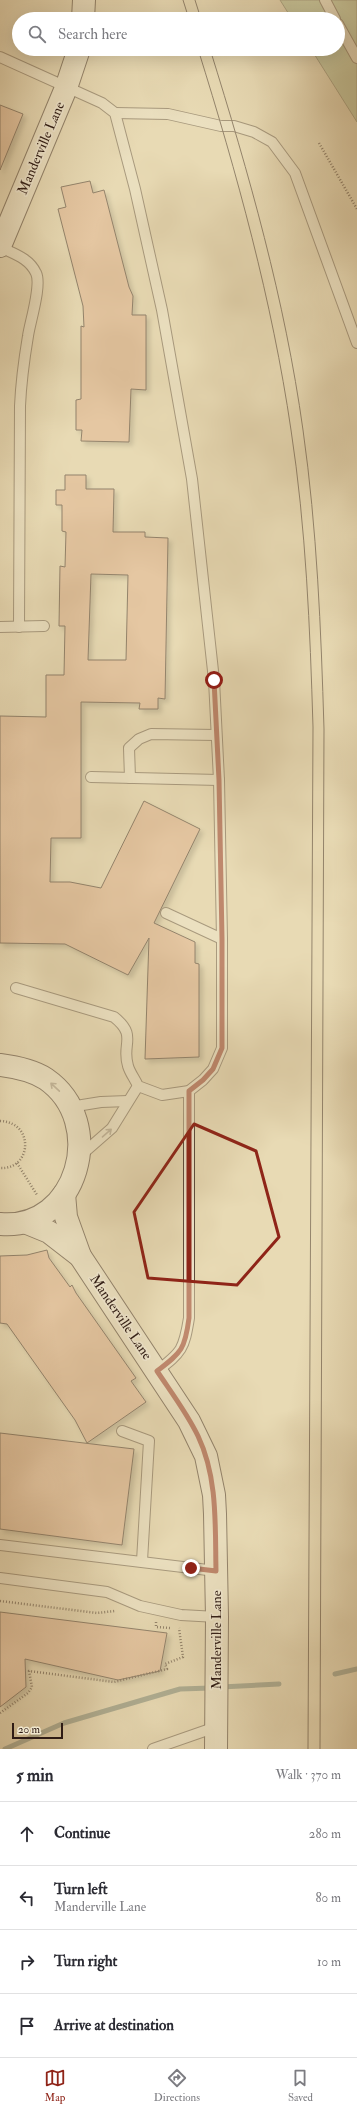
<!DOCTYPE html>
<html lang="en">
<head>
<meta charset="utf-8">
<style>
  body { margin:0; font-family:"IM FELL Double Pica",serif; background:#f7f7f7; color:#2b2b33 }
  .scale { position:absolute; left:12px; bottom:10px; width:51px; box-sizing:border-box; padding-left:4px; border:2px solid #2f1c15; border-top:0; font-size:11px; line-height:14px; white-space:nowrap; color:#2f1c15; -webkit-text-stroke:3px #f0e7ce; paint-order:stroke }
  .stop { position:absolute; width:12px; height:12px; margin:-9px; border:3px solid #8f2418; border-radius:50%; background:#fff }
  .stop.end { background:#8f2418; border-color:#fff; box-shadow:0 1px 4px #0008 }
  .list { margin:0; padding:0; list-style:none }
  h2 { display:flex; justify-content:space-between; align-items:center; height:52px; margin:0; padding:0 16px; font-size:17px }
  h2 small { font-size:13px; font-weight:400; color:#7c7c81 }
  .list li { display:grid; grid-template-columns:26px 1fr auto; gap:12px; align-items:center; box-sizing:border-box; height:64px; padding:0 16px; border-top:1px solid #e1e1e2 }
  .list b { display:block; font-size:15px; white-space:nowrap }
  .list p { margin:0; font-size:13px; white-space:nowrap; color:#7c7c81 }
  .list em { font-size:13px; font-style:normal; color:#7c7c81 }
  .icon { flex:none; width:22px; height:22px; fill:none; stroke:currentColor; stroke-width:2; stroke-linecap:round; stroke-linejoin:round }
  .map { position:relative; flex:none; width:357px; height:1749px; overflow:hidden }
  .search { position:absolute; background:#fff; box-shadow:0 4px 16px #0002; left:12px; right:12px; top:12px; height:44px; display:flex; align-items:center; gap:10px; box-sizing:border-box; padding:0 14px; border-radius:22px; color:#7c7c81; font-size:15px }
  .sheet { height:308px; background:#fff }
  nav { display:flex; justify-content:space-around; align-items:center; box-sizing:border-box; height:56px; border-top:1px solid #e1e1e2; background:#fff; font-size:11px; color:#7c7c81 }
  nav a { display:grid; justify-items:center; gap:2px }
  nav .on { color:#8f2418 }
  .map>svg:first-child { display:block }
  .green { fill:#b0c192; stroke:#706e54 }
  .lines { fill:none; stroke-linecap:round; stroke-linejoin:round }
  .stream { stroke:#6e7b6d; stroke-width:5 }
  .building { fill:#e3af8d; stroke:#2f1c15; fill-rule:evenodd; filter:url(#shadow) }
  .lane-casing { stroke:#5d4c3d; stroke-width:12 }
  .secondary-casing { stroke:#2f1c15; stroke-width:24 }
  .path { stroke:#2f1c15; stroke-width:2.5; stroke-dasharray:1 2; stroke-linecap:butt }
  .lane { stroke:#f0e7ce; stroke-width:10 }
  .secondary { stroke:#f0e7ce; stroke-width:22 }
  .tram { stroke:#2f1c15; stroke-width:1 }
  .oneway { stroke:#998c7b }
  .route { stroke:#8f2418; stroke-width:5 }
  .marked { fill:none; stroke:#8f2418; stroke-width:3; stroke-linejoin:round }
  .labels { text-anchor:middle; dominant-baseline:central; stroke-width:3.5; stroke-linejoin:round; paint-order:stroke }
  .street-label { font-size:14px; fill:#2f1c15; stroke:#f0e7ce }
</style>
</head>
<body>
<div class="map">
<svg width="357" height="1749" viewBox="0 0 357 1749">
  <defs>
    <filter id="shadow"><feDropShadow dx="3.5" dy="3.5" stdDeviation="2" flood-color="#0004"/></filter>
  </defs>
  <rect width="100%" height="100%" fill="#e8dab4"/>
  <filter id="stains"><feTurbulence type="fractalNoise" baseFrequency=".005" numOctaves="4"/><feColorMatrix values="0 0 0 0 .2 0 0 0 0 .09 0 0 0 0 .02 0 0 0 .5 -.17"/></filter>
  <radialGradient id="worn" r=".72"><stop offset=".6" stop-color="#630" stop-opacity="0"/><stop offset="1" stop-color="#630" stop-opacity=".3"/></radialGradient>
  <polygon class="green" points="280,0 357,0 357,122 311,49 338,49 338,19 292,19"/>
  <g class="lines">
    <g class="stream">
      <polyline points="335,1674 357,1669"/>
      <polyline points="221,1687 279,1684"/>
      <polyline points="5,1749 64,1723 180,1689 211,1688"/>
    </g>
  </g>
  <g class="building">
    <polygon points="0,105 23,114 0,170"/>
    <polygon points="90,181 93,193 104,190 129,287 133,296 132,315 146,315 146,390 131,389 129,442 81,441 82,430 76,430 76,400 81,399 81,326 84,327 83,306 58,209 66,207 61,187"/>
    <path d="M65 475H86V489H114L113 532H145V537L168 538 165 699 158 698V709H139L140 703 81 702V838H51L50 882H70L101 888 144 801 200 829 154 923 195 942V963L199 964V1057L145 1059 149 938 128 975 65 944 0 943V716L46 717V675H64L65 626H59L60 566 65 567 66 532 62 531V505H56V490H65ZM91 574 128 575 126 660H88Z"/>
    <polygon points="47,1250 49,1258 70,1287 72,1285 76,1293 136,1378 131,1381 146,1402 87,1443 75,1420 7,1324 0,1323 0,1256 27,1255"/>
    <polygon points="0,1433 134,1449 122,1545 0,1529"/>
    <polygon points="0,1612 167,1633 160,1671 118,1680 25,1659 26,1687 0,1707"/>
  </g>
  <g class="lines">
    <g class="lane-casing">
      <g id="lane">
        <polyline points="325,0 335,19"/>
        <polyline points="338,24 357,58"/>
        <path d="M0 57 102 103 115 113 135 189 162 310 192 479 214 680 219 780 222 939V1048L213 1069 203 1080 189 1091 162 1095 138 1086C135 1079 130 1073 128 1066 121 1044 138 1036 114 1017L16 988"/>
        <polyline points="115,113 168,114 221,126 234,126 254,132 272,142 295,173 357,343"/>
        <path d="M0 247C14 254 29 258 36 273 42 285 30 322 28 336 24 360 21 383 20 406L19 627"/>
        <polyline points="0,627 44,626"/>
        <polyline points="91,777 219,780"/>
        <polyline points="130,778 129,748 139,739 151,734 216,735"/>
        <polyline points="166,913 222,939"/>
        <polyline points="70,1107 101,1102 128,1101"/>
        <polyline points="80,1156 112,1128 138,1086"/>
        <path d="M157 1371C182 1352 184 1349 189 1318V1091"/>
        <polyline points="122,1431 149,1441 142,1561"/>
        <polyline points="0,1545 216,1571"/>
        <polyline points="0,1578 107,1592 140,1606 181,1615 217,1617"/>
        <polyline points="153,1749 216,1727"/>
      </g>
    </g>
    <g class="secondary-casing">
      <g id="secondary">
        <polyline points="83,19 84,0"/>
        <polyline points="0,246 66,88 79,49"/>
        <path d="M0 1065C16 1067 32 1070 46 1079 108 1122 78 1231 0 1224"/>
        <polyline points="64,1194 66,1217 80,1256 189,1421 206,1456 214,1495 215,1514 217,1617 216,1749"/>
        <polyline points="27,1223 49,1232 80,1256"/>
      </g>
    </g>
    <g class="path">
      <polyline points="319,143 357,209"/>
      <path d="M0 1121C35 1122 32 1170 0 1168"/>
      <polyline points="17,1163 37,1195"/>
      <polyline points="0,1601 97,1613 115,1611"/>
      <polyline points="156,1622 156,1627 170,1628"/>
      <polyline points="0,1713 28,1693 32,1687 29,1671 114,1682 167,1669 165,1664 183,1657 179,1628"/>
    </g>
    <use href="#lane" class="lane"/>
    <use href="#secondary" class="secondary"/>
    <g class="tram">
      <polyline points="183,0 189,19"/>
      <polyline points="195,0 201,19"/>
      <path d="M198 49C237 174 272 300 291 430 306 528 310 628 313 727L308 1749"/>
      <path d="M210 49C249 174 285 300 303 430 317 529 321 629 324 729L320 1749"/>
    </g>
  </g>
  <defs><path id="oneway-shaft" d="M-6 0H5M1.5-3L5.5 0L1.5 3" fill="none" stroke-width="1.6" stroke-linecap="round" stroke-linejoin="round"/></defs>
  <g class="oneway">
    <use href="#oneway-shaft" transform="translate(55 1087) rotate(-137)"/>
    <use href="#oneway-shaft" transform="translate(107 1133) rotate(-41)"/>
  </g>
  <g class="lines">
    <path class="route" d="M191 1568 216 1571C215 1526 218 1478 198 1436 187 1413 171 1392 157 1371 182 1352 185 1349 189 1318V1091L203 1080 213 1069 222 1048V939L219 780 214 680"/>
  </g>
  <path d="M0 0H357V1749H0ZM194 1124 256 1151 279 1237 237 1285 148 1278 134 1212Z" fill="#e8dab4" fill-opacity=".55" fill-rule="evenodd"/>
  <path class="marked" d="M194 1124 256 1151 279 1237 237 1285 148 1278 134 1212Z"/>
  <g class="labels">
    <g class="street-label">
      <text transform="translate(41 148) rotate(-67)">Manderville Lane</text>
      <text transform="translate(121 1317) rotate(56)">Manderville Lane</text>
      <text transform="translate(216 1640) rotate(-90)">Manderville Lane</text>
    </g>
  </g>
  <rect width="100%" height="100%" filter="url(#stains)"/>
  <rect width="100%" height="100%" fill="url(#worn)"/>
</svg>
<div class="scale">20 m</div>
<div class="stop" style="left:214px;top:680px"></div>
<div class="stop end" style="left:191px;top:1568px"></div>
<div class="search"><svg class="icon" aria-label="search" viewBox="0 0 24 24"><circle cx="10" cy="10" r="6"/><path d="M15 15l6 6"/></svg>Search here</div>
</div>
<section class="sheet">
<h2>5 min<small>Walk · 370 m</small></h2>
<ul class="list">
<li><svg class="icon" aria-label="ahead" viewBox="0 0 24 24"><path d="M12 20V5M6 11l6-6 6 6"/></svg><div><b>Continue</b></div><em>280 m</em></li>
<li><svg class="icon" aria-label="left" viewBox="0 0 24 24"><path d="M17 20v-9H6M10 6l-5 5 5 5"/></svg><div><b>Turn left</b><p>Manderville Lane</p></div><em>80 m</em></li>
<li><svg class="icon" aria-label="right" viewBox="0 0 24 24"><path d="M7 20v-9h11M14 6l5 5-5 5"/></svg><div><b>Turn right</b></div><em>10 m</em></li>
<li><svg class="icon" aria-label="arrive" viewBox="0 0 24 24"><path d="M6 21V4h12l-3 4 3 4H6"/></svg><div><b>Arrive at destination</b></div></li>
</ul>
</section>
<nav>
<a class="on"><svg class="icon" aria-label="map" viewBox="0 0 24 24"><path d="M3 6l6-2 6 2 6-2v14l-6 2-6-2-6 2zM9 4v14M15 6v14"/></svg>Map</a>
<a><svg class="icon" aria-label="directions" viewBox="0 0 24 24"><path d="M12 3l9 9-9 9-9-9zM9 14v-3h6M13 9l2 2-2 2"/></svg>Directions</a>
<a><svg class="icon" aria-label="saved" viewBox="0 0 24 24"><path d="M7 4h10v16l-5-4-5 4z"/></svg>Saved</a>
</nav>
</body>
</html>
